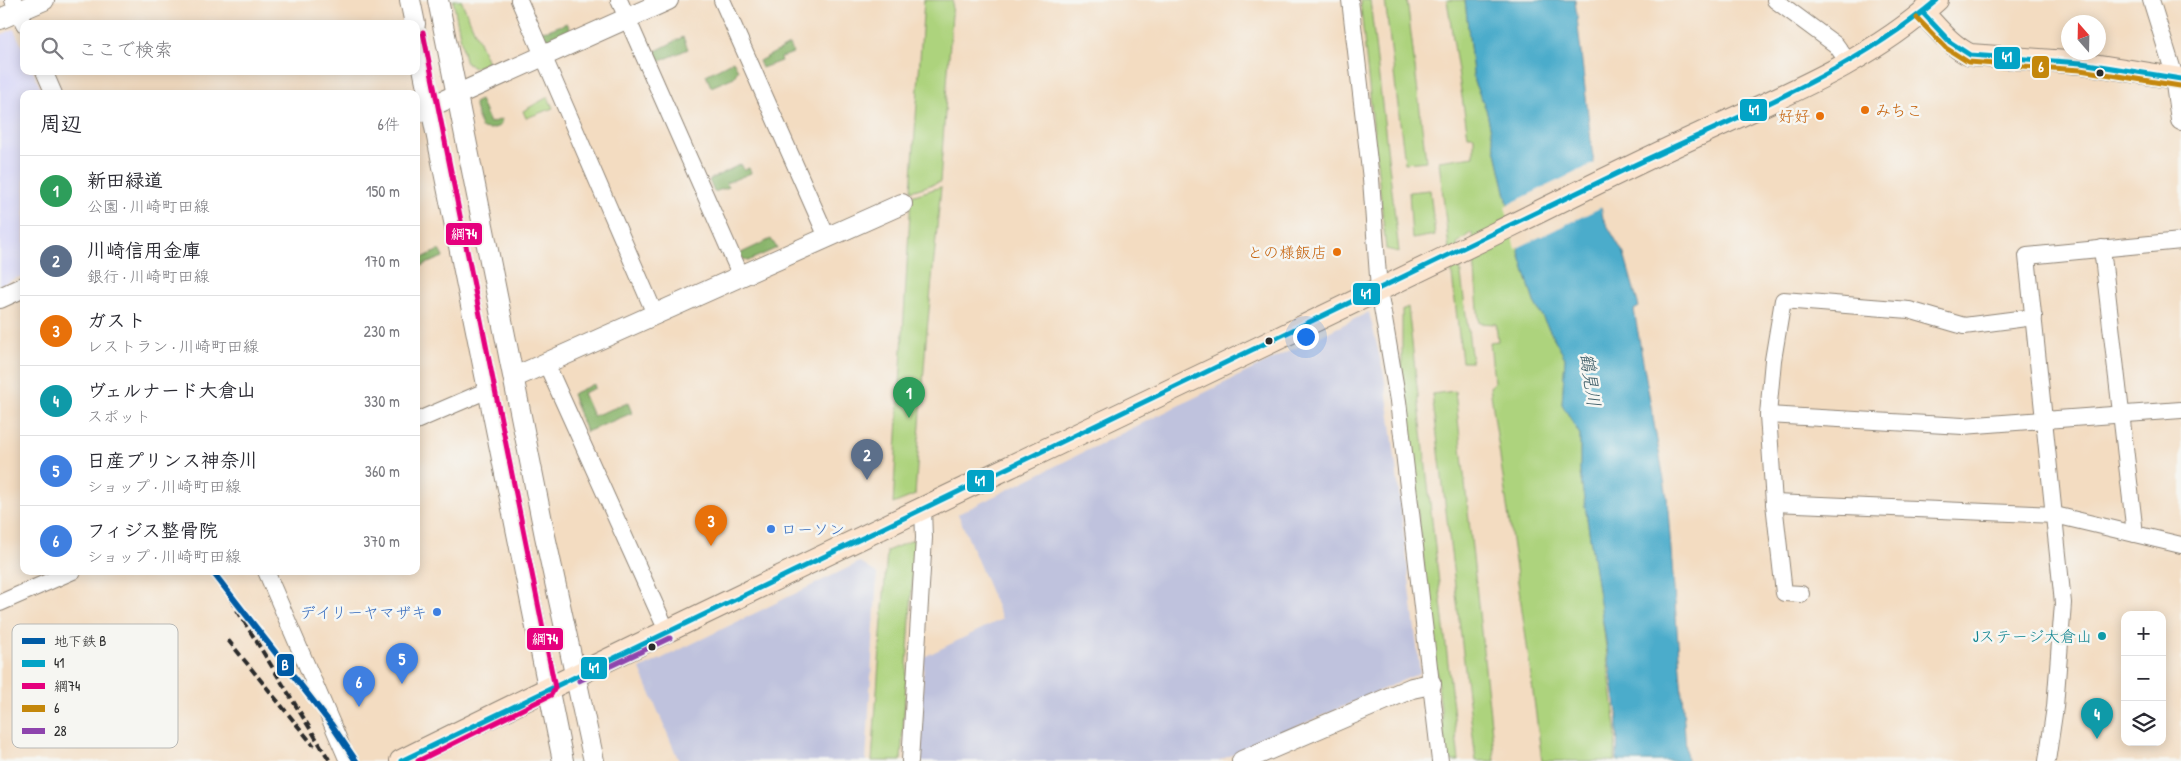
<!DOCTYPE html>
<html lang="ja">
<head>
<meta charset="utf-8">
<style>
  body { margin:0; font-family:"Patrick Hand","Klee One",sans-serif; background:#f2f2f3; color:#2b2b33 }
  .controls { position:absolute; right:15px; bottom:15px; display:grid; overflow:hidden; border-radius:10px; box-shadow:0 2px 12px #0003 }
  .controls button { width:45px; height:45px; display:grid; place-items:center; padding:0; border:0; border-bottom:1px solid #e1e1e2; background:#fff; color:#2b2b33; font:25px sans-serif }
  .compass { position:absolute; left:2061px; top:15px; width:45px; height:45px; border-radius:50%; background:#fff; box-shadow:0 2px 12px #0003; rotate:340deg }
  .you { position:absolute; left:1305px; top:336px; width:18px; height:18px; margin:-12px; border:4px solid #fff; border-radius:50%; background:#1a73e8; box-shadow:0 0 0 8px #1a73e833 }
  .badge { display:grid; place-items:center; width:32px; height:32px; border-radius:50%; background:#b5179e; color:#fff; font-size:16px; font-weight:700 }
  .pin { position:absolute; translate:-50% -41px; filter:drop-shadow(0 1px 2px #0008) }
  .pin::after { content:''; position:absolute; top:26px; width:18px; height:15px; background:inherit; clip-path:polygon(0 0,100% 0,50% 100%) }
  .list { margin:0; padding:0; list-style:none }
  h2 { display:flex; justify-content:space-between; align-items:center; height:65px; margin:0; padding:0 20px; font-size:21px }
  h2 small { font-size:16px; font-weight:400; color:#7c7c81 }
  .list li { display:grid; grid-template-columns:32px 1fr auto; gap:15px; align-items:center; box-sizing:border-box; height:70px; padding:0 20px; border-top:1px solid #e1e1e2 }
  .list b { display:block; font-size:19px; white-space:nowrap }
  .list p { margin:0; font-size:16px; white-space:nowrap; color:#7c7c81 }
  .list em { font-size:16px; font-style:normal; color:#7c7c81 }
  .icon { flex:none; width:28px; height:28px; fill:none; stroke:currentColor; stroke-width:2; stroke-linecap:round; stroke-linejoin:round }
  .map { position:relative; flex:none; width:2181px; height:761px; overflow:hidden }
  .search { position:absolute; background:#fff; box-shadow:0 2px 12px #0003; left:20px; top:20px; width:400px; height:55px; display:flex; align-items:center; gap:12px; box-sizing:border-box; padding:0 18px; border-radius:10px; color:#7c7c81; font-size:19px }
  .panel { position:absolute; background:#fff; box-shadow:0 2px 12px #0003; left:20px; top:90px; width:400px; height:485px; border-radius:10px }
  .map>svg:first-child { display:block }
  .built { fill:#d8d7f8 }
  .industrial { fill:#bfc2dd }
  .green { fill:#add37d; stroke:#6c7f54 }
  .forest { fill:#8ab56c; stroke:#5a704c }
  .water { fill:#4caccb; stroke:#3c6c7b }
  .pier { fill:#f3dcc1 }
  .lines { fill:none; stroke-linecap:round; stroke-linejoin:round }
  .minor-casing { stroke:#8f8476; stroke-width:18 }
  .tertiary-casing { stroke:#8f8476; stroke-width:22 }
  .secondary-casing { stroke:#8f8476; stroke-width:24 }
  .minor { stroke:#fff; stroke-width:16 }
  .tertiary { stroke:#fff; stroke-width:20 }
  .secondary { stroke:#fce5cf; stroke-width:22 }
  .rail { stroke:#2b2b2b; stroke-width:4; stroke-dasharray:8 4; stroke-linecap:butt }
  .bus-1-casing { stroke:#f6f6f2; stroke-width:9 }
  .bus-2-casing { stroke:#f6f6f2; stroke-width:9 }
  .bus-3-casing { stroke:#f6f6f2; stroke-width:9 }
  .bus-4-casing { stroke:#f6f6f2; stroke-width:9 }
  .bus-1 { stroke:#02a3c6; stroke-width:5 }
  .bus-2 { stroke:#e5007d; stroke-width:5 }
  .bus-3 { stroke:#c4870b; stroke-width:5 }
  .bus-4 { stroke:#8e44ad; stroke-width:5 }
  .metro-1-casing { stroke:#f6f6f2; stroke-width:10 }
  .metro-1 { stroke:#005ba5; stroke-width:6 }
  .bus-dot { fill:#2b2b2b; stroke:#f6f6f2; stroke-width:2 }
  .food-dot { fill:#e8710a; stroke:#f6f6f2; stroke-width:2 }
  .shop-dot { fill:#3f7fe0; stroke:#f6f6f2; stroke-width:2 }
  .culture-dot { fill:#0f9aa8; stroke:#f6f6f2; stroke-width:2 }
  .labels { text-anchor:middle; dominant-baseline:central; stroke-width:5; stroke-linejoin:round; paint-order:stroke }
  .food-label { font-size:16px; fill:#c56008; stroke:#f6f6f2; text-anchor:end }
  .shop-label { font-size:16px; fill:#366cbe; stroke:#f6f6f2; text-anchor:start }
  .culture-label { font-size:16px; fill:#0d838f; stroke:#f6f6f2; text-anchor:end }
  .water-label { font-size:18px; font-style:italic; fill:#375863; stroke:#f6f6f2 }
  .key { fill:#f6f6f2; stroke:#b9b9b6; stroke-width:1 }
  .key-label { font-size:14px; fill:#2b2b2b }
  .line-badge { stroke:#f6f6f2; stroke-width:2 }
  .badge-label { font-size:14px; text-anchor:middle; font-weight:bold; fill:#fff }
</style>
</head>
<body>
<div class="map">
<svg width="2181" height="761" viewBox="0 0 2181 761">
  <rect width="100%" height="100%" fill="#f6f6f2"/>
  <filter id="ink" filterUnits="userSpaceOnUse"><feTurbulence type="fractalNoise" baseFrequency=".02" numOctaves="2"/><feDisplacementMap in="SourceGraphic" scale="10" xChannelSelector="R" yChannelSelector="G"/><feConvolveMatrix kernelMatrix="1 2 1 2 8 2 1 2 1" color-interpolation-filters="sRGB"/></filter>
  <filter id="wash" filterUnits="userSpaceOnUse"><feTurbulence type="fractalNoise" baseFrequency=".0096" numOctaves="4" result="noise"/><feDisplacementMap in="SourceGraphic" scale="20" xChannelSelector="R" yChannelSelector="G"/><feGaussianBlur stdDeviation="1.12" result="paint"/><feColorMatrix in="noise" values="0 0 0 0 0 0 0 0 0 0 0 0 0 0 0 0 0 1.4 0 .05"/><feComposite in="paint" operator="in"/></filter>
  <g filter="url(#wash)">
    <rect width="100%" height="100%" fill="#f3dcc1"/>
    <polygon class="built" points="14,29 24,51 24,71 33,71 43,94 24,94 24,275 0,285 0,35"/>
    <g class="industrial">
      <polygon points="1369,312 1384,375 1391,424 1420,673 1218,761 918,761 924,657 1002,619 958,514"/>
      <polygon points="860,562 877,574 866,761 679,761 640,669"/>
    </g>
    <g class="green">
      <polygon points="453,0 461,0 488,62 474,68 465,61"/>
      <polygon points="924,0 953,0 940,182 911,191"/>
      <polygon points="1360,0 1370,0 1399,252 1386,249"/>
      <polygon points="1385,0 1407,0 1426,161 1405,163"/>
      <polygon points="1447,0 1465,0 1474,82 1486,109 1520,256 1534,302 1565,358 1562,404 1580,435 1580,473 1601,608 1616,728 1615,761 1542,761 1526,638 1490,387 1494,382 1490,342 1498,341 1496,324 1479,323 1472,232 1457,243 1472,362 1462,362 1439,161 1474,156 1474,136 1468,136"/>
      <polygon points="548,97 553,108 526,118 523,111"/>
      <polygon points="941,187 926,341 915,495 893,504 911,196"/>
      <polygon points="1430,190 1435,235 1412,239 1409,192"/>
      <polygon points="1408,307 1459,761 1447,761 1402,379 1402,310"/>
      <polygon points="1455,391 1495,761 1476,761 1432,394"/>
      <polygon points="915,539 901,761 872,761 887,551"/>
    </g>
    <g class="forest">
      <polygon points="567,23 572,33 549,42 542,39 539,31 548,30"/>
      <polygon points="683,37 688,49 656,63 652,53"/>
      <polygon points="789,45 793,53 780,58 781,61 762,68 759,61"/>
      <polygon points="733,61 738,70 734,77 711,87 706,75"/>
      <polygon points="480,100 490,123 502,119 500,126 491,129 481,128 474,103"/>
      <polygon points="741,164 744,170 749,168 751,173 726,183 729,187 714,192 709,180"/>
      <polygon points="771,239 777,248 748,261 741,258 739,254"/>
      <polygon points="439,250 443,257 416,268 416,261"/>
      <polygon points="594,384 595,388 583,393 593,416 628,403 632,413 586,432 572,394"/>
    </g>
    <polygon class="water" points="1465,0 1575,0 1592,150 1603,218 1624,254 1639,307 1634,310 1667,497 1687,761 1617,761 1618,719 1580,473 1580,435 1562,404 1565,358 1534,302 1520,256 1486,109 1474,82"/>
    <polygon class="pier" points="1597,162 1604,206 1515,249 1505,206"/>
  </g>
  <g filter="url(#ink)">
    <g class="lines">
      <g class="minor-casing">
        <g id="minor">
          <polyline points="13,0 24,24"/>
          <polyline points="519,0 655,314"/>
          <polyline points="619,0 741,276"/>
          <polyline points="722,0 827,237"/>
          <polyline points="1350,0 1371,179 1379,290 1398,401 1440,761"/>
          <polyline points="1775,0 1836,45 1849,63"/>
          <polyline points="2151,0 2175,77"/>
          <polyline points="44,71 54,94"/>
          <polyline points="2102,248 2135,534"/>
          <polyline points="546,363 667,631"/>
          <polyline points="1768,415 1963,426 2181,410"/>
          <polyline points="416,421 488,390"/>
          <polyline points="1774,503 2055,515 2181,545"/>
          <polyline points="266,571 348,761"/>
          <polyline points="1801,594 1784,593 1774,503 1768,415 1773,360 1783,300 1909,310 1964,326 2034,317"/>
          <polyline points="0,603 73,571"/>
          <polyline points="910,761 924,538 923,508"/>
          <polyline points="2047,761 2055,707 2063,603 2027,256 2181,241"/>
        </g>
      </g>
      <g class="tertiary-casing">
        <g id="tertiary">
          <polyline points="410,0 415,24"/>
          <polyline points="438,0 545,536 594,761"/>
          <polyline points="0,19 44,0"/>
          <polyline points="416,33 563,761"/>
          <polyline points="2175,77 2181,120"/>
          <polyline points="416,113 668,0"/>
          <polyline points="0,298 24,287"/>
          <polyline points="515,377 902,204"/>
          <polyline points="1242,761 1412,688 1431,684"/>
        </g>
      </g>
      <g class="secondary-casing">
        <g id="secondary">
          <path d="M1923 13C1937 28 1951 46 1970 55L2081 63 2181 79"/>
          <path d="M401 761C764 581 1132 411 1496 233 1563 200 1630 166 1698 135 1781 96 1868 63 1937 0"/>
        </g>
      </g>
      <use href="#minor" class="minor"/>
      <use href="#tertiary" class="tertiary"/>
      <use href="#secondary" class="secondary"/>
      <g class="rail">
        <polyline points="218,579 330,761"/>
        <polyline points="228,640 314,746"/>
      </g>
      <g class="bus-1-casing">
        <g id="bus-1">
          <polyline points="1923,13 1950,42 1970,55 2081,63 2181,79"/>
          <path d="M401 761 1622 171C1730 119 1844 78 1937 0"/>
        </g>
      </g>
      <g class="bus-2-casing">
        <polyline id="bus-2" points="418,761 551,695 555,688 423,32"/>
      </g>
      <g class="bus-3-casing">
        <polyline id="bus-3" points="1917,18 1946,48 1968,62 2080,70 2180,86"/>
      </g>
      <g class="bus-4-casing">
        <polyline id="bus-4" points="579,681 670,638"/>
      </g>
      <use href="#bus-1" class="bus-1"/>
      <use href="#bus-2" class="bus-2"/>
      <use href="#bus-3" class="bus-3"/>
      <use href="#bus-4" class="bus-4"/>
      <g class="metro-1-casing">
        <polyline id="metro-1" points="212,571 331,724 356,761"/>
      </g>
      <use href="#metro-1" class="metro-1"/>
    </g>
  </g>
  <g class="bus-dot">
    <circle cx="2100" cy="73" r="4.5"/>
    <circle cx="1269" cy="341" r="4.5"/>
    <circle cx="652" cy="647" r="4.5"/>
  </g>
  <g class="food-dot">
    <circle cx="1865" cy="110" r="5"/>
    <circle cx="1820" cy="116" r="5"/>
    <circle cx="1337" cy="252" r="5"/>
  </g>
  <g class="shop-dot">
    <circle cx="771" cy="529" r="5"/>
    <circle cx="437" cy="612" r="5"/>
  </g>
  <circle class="culture-dot" cx="2102" cy="636" r="5"/>
  <g class="labels">
    <g class="food-label">
      <text x="1875" y="110" text-anchor="start">みちこ</text>
      <text x="1810" y="116">好好</text>
      <text x="1327" y="252">との様飯店</text>
    </g>
    <g class="shop-label">
      <text x="781" y="529">ローソン</text>
      <text x="427" y="612" text-anchor="end">デイリーヤマザキ</text>
    </g>
    <g class="culture-label">
      <text x="2092" y="636">Jステージ大倉山</text>
    </g>
    <g class="water-label">
      <text transform="translate(1591 380) rotate(82)">鶴見川</text>
    </g>
  </g>
  <rect x="12" y="624" width="166" height="124" rx="8" class="key"/>
  <rect x="22" y="638" width="23" height="6" fill="#005ba5"/>
  <rect x="22" y="660" width="23" height="7" fill="#02a3c6"/>
  <rect x="22" y="683" width="23" height="6" fill="#e5007d"/>
  <rect x="22" y="705" width="23" height="7" fill="#c4870b"/>
  <rect x="22" y="728" width="23" height="6" fill="#8e44ad"/>
  <g class="key-label">
    <text x="54" y="646">地下鉄 B</text>
    <text x="54" y="668">41</text>
    <text x="54" y="691">綱74</text>
    <text x="54" y="713">6</text>
    <text x="54" y="736">28</text>
  </g>
  <g class="line-badge">
    <rect x="1993" y="46" width="28" height="24" rx="5" fill="#02a3c6"/>
    <rect x="2031" y="55" width="19" height="24" rx="5" fill="#c4870b"/>
    <rect x="1739" y="98" width="29" height="24" rx="5" fill="#02a3c6"/>
    <rect x="445" y="222" width="38" height="24" rx="5" fill="#e5007d"/>
    <rect x="1352" y="282" width="29" height="24" rx="5" fill="#02a3c6"/>
    <rect x="966" y="469" width="29" height="24" rx="5" fill="#02a3c6"/>
    <rect x="526" y="627" width="38" height="24" rx="5" fill="#e5007d"/>
    <rect x="276" y="653" width="19" height="24" rx="5" fill="#005ba5"/>
    <rect x="580" y="656" width="28" height="24" rx="5" fill="#02a3c6"/>
  </g>
  <g class="badge-label">
    <text x="2007" y="62">41</text>
    <text x="2041" y="72">6</text>
    <text x="1754" y="115">41</text>
    <text x="464" y="239">綱74</text>
    <text x="1366" y="299">41</text>
    <text x="980" y="486">41</text>
    <text x="545" y="644">綱74</text>
    <text x="285" y="670">B</text>
    <text x="594" y="673">41</text>
  </g>
</svg>
<div class="controls">
<button>+</button>
<button>−</button>
<button><svg class="icon" aria-label="layers" viewBox="0 0 24 24"><path d="M12 4l9 5-9 5-9-5zM3 14l9 5 9-5"/></svg></button>
</div>
<svg class="compass" viewBox="-18 -18 36 36"><path d="M0-13l5 13h-10z" fill="#e53935"/><path d="M0 13l5-13h-10z" fill="#7c7c81"/></svg>
<div class="you"></div>
<div class="pin badge" style="left:909px;top:418px;background:#2e9e5b">1</div>
<div class="pin badge" style="left:867px;top:480px;background:#5c6f8a">2</div>
<div class="pin badge" style="left:711px;top:546px;background:#e8710a">3</div>
<div class="pin badge" style="left:2097px;top:739px;background:#0f9aa8">4</div>
<div class="pin badge" style="left:402px;top:684px;background:#3f7fe0">5</div>
<div class="pin badge" style="left:359px;top:707px;background:#3f7fe0">6</div>
<div class="search"><svg class="icon" aria-label="search" viewBox="0 0 24 24"><circle cx="10" cy="10" r="6"/><path d="M15 15l6 6"/></svg>ここで検索</div>
<section class="panel">
<h2>周辺<small>6件</small></h2>
<ul class="list">
<li><span class="badge" style="background:#2e9e5b">1</span><div><b>新田緑道</b><p>公園 · 川崎町田線</p></div><em>150 m</em></li>
<li><span class="badge" style="background:#5c6f8a">2</span><div><b>川崎信用金庫</b><p>銀行 · 川崎町田線</p></div><em>170 m</em></li>
<li><span class="badge" style="background:#e8710a">3</span><div><b>ガスト</b><p>レストラン · 川崎町田線</p></div><em>230 m</em></li>
<li><span class="badge" style="background:#0f9aa8">4</span><div><b>ヴェルナード大倉山</b><p>スポット</p></div><em>330 m</em></li>
<li><span class="badge" style="background:#3f7fe0">5</span><div><b>日産プリンス神奈川</b><p>ショップ · 川崎町田線</p></div><em>360 m</em></li>
<li><span class="badge" style="background:#3f7fe0">6</span><div><b>フィジス整骨院</b><p>ショップ · 川崎町田線</p></div><em>370 m</em></li>
</ul>
</section>
</div>
</body>
</html>
